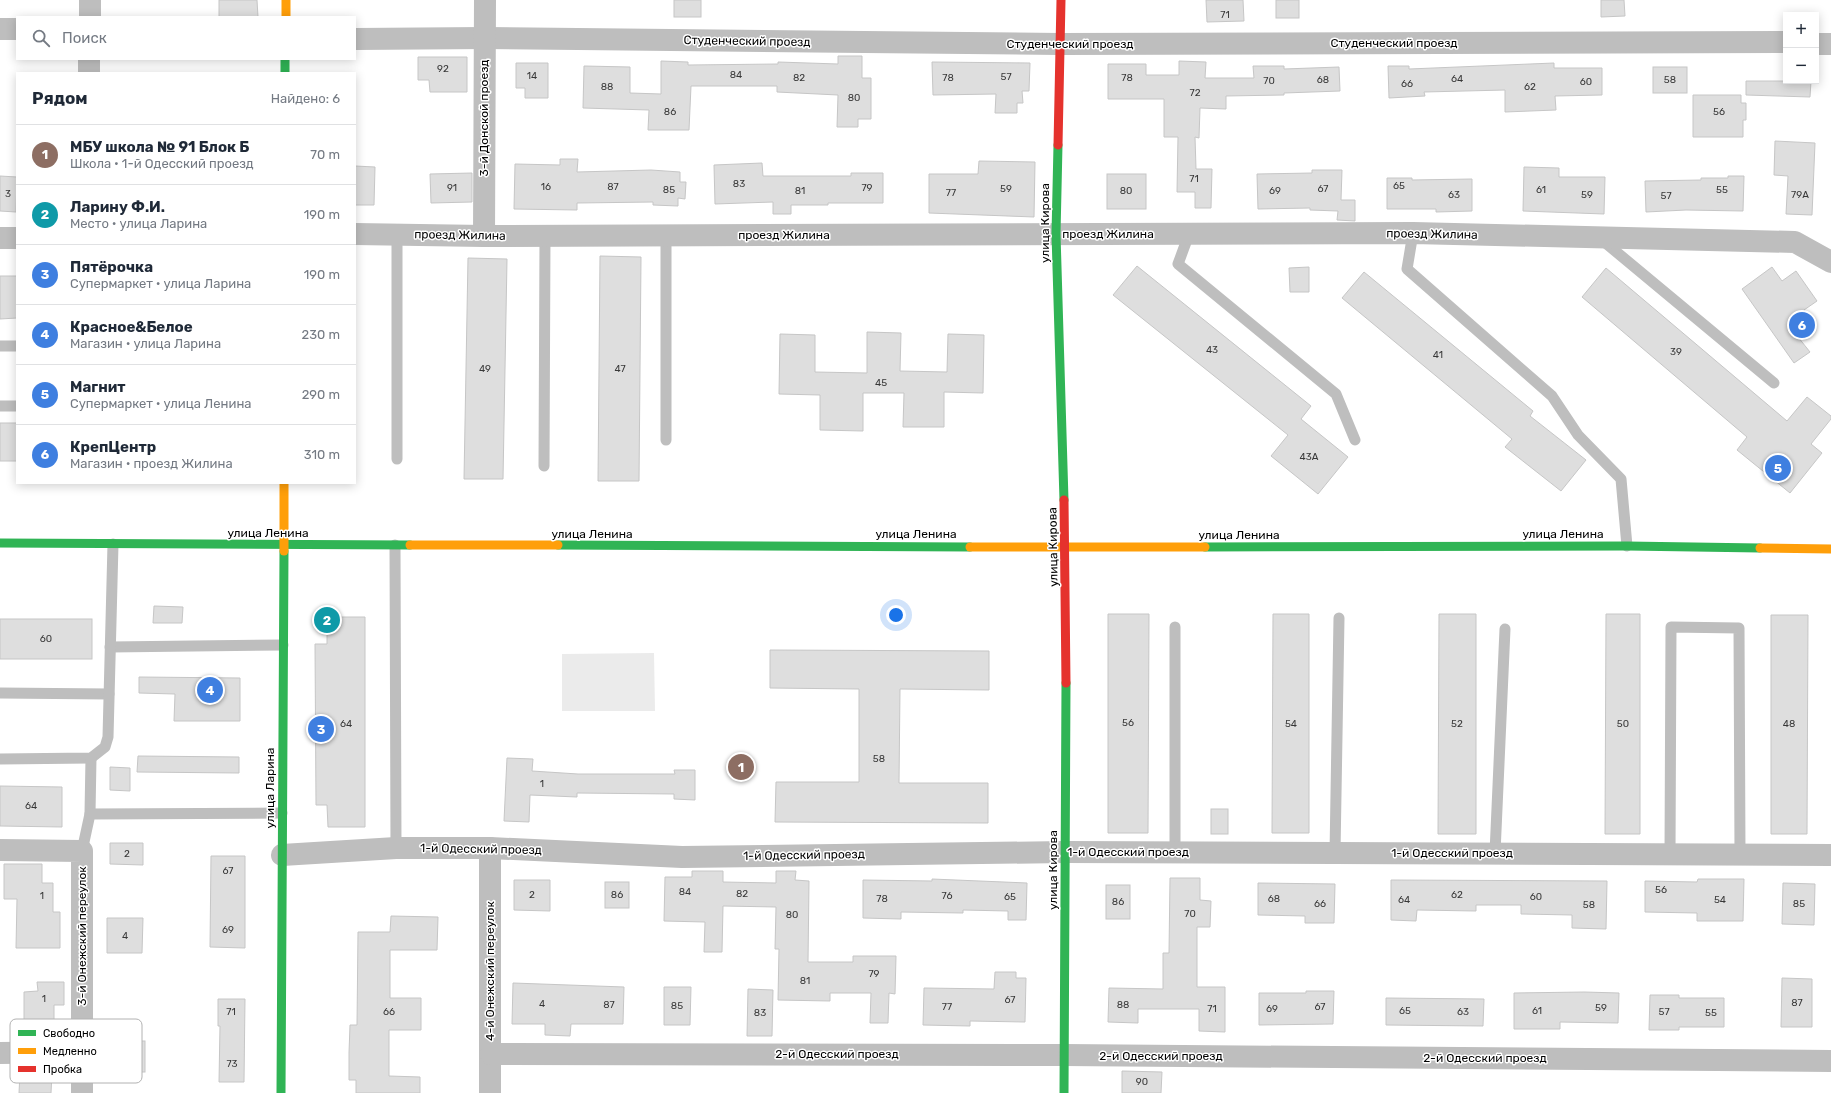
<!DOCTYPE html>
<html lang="ru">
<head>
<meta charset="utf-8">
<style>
  body { margin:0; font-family:Rubik,sans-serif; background:#f2f2f3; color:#1f2937 }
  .controls { position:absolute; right:12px; top:12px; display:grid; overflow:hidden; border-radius:0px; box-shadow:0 2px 10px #0003 }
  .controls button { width:36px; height:36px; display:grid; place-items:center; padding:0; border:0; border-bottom:1px solid #e0e1e3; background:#fff; color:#1f2937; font:20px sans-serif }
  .you { position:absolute; left:896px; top:615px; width:14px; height:14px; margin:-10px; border:3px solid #fff; border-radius:50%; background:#1a73e8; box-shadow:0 0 0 6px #1a73e833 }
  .badge { display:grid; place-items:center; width:26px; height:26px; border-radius:50%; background:#595959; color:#fff; font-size:13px; font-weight:700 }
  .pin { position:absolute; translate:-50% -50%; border:2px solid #fff; box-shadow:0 1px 4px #0006 }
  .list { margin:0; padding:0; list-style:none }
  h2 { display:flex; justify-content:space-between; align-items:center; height:52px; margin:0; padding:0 16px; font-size:17px }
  h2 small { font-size:13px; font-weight:400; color:#747a83 }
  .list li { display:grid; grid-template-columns:26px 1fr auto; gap:12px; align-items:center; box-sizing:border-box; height:60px; padding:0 16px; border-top:1px solid #e0e1e3 }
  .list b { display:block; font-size:15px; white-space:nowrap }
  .list p { margin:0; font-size:13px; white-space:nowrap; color:#747a83 }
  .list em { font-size:13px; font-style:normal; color:#747a83 }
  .icon { flex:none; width:22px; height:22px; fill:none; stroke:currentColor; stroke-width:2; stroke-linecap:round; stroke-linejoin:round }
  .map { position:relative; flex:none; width:1831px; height:1093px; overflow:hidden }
  .search { position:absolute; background:#fff; box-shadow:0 2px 10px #0003; left:16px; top:16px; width:340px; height:44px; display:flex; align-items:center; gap:10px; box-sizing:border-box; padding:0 14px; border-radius:0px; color:#747a83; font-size:15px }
  .panel { position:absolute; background:#fff; box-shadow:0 2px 10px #0003; left:16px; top:72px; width:340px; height:412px; border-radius:0px }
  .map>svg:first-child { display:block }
  .green { fill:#ebebeb }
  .building { fill:#dedede; stroke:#c6c6c6 }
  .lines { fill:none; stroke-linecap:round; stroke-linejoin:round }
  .lane { stroke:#bebebe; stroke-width:11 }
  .street { stroke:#bebebe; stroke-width:22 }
  .fast { stroke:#30b455; stroke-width:9 }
  .slow { stroke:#ff9f0a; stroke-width:9 }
  .jam { stroke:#e5322d; stroke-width:9 }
  .labels { text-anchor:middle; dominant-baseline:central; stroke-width:3; stroke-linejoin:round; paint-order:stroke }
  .number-label { font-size:10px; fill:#383838 }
  .street-label { font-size:12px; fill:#000; stroke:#fff }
  .key { fill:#fff; stroke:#b2b2b2; stroke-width:1 }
  .key-label { font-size:11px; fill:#000 }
</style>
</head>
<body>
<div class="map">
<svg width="1831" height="1093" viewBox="0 0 1831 1093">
  <rect width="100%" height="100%" fill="#fff"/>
  <polygon class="green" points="654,653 655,711 562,711 562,654"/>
  <g class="building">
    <polygon points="219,0 257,0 258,17 219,17"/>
    <rect x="674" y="0" width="27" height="17"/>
    <polygon points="1206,0 1243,0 1244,21 1207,22"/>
    <rect x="1276" y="0" width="23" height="18"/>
    <polygon points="1601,0 1624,0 1625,16 1601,17"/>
    <polygon points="838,56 862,56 862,78 871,78 871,119 858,119 858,127 837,127 838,95 777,92 777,86 691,86 689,130 648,130 649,110 583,108 584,66 630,67 630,93 661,94 661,61 688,62 688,65 778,64 778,62 838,64"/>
    <polygon points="418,57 467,57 467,92 430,92 429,80 418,80"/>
    <polygon points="1179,61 1206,62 1205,78 1254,78 1253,66 1284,66 1284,69 1339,67 1340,91 1284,93 1284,95 1226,96 1226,109 1200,108 1199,138 1195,137 1196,169 1212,169 1211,208 1195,208 1195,192 1177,192 1178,137 1164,137 1164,99 1108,99 1108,64 1146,64 1146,75 1179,75"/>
    <polygon points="932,62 1030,63 1029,91 1022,91 1023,103 1017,103 1017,113 995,113 996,94 933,95"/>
    <polygon points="516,63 548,63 548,98 525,98 525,88 516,88"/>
    <polygon points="1554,63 1554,68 1602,68 1602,95 1555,96 1556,110 1505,112 1505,90 1424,92 1425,96 1389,98 1388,66 1409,66 1409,69"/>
    <rect x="1653" y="67" width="34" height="26"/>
    <polygon points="1746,81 1811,81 1810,97 1746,95"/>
    <polygon points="1693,95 1741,95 1741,103 1746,103 1746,120 1743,120 1743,137 1693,137"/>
    <polygon points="1775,141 1815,143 1812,215 1786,214 1788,176 1774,175"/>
    <polygon points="560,159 578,159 577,172 651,170 680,172 680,182 686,182 685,199 678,198 678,206 653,205 653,202 577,203 577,210 514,209 515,164 560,165"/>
    <polygon points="979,161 1035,162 1034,217 929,213 929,174 978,174"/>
    <polygon points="762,163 763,176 851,176 851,173 883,173 883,203 828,203 828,205 791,205 791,214 773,214 773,202 715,204 714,165"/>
    <polygon points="355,166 375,167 374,205 355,205"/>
    <polygon points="1524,167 1559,168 1559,177 1605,177 1604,214 1523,211"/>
    <polygon points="1312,170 1342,170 1341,200 1355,200 1355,221 1337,220 1338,211 1310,210 1310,208 1258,209 1257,174 1312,173"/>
    <polygon points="472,173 472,202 431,203 430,174"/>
    <rect x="1107" y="174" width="39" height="35"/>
    <polygon points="0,176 17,177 16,212 0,211"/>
    <polygon points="1728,176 1744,176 1743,211 1686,210 1646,212 1645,181 1701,180 1701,178 1728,178"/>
    <polygon points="1387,178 1412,178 1412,180 1472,179 1472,211 1436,212 1436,209 1387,209"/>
    <polygon points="600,256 641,257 639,481 598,481"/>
    <polygon points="468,258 507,259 503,479 464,479"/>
    <polygon points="1137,266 1311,406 1301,419 1348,457 1318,494 1271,456 1288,435 1113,295"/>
    <polygon points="1309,267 1309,292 1290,292 1289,268"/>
    <polygon points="1772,267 1782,281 1796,271 1817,301 1804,310 1815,325 1798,337 1810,352 1794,363 1742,289"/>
    <polygon points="1606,268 1787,421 1807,397 1831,416 1831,419 1811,444 1822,453 1790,493 1737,450 1747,437 1582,297"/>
    <polygon points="1364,272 1533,411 1530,416 1586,460 1561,491 1505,447 1512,439 1342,298"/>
    <polygon points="0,276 17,276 17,318 0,319"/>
    <polygon points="867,332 901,333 900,371 947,372 948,334 984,335 983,393 944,392 944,427 903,427 904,393 863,393 863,431 820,430 820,395 779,394 780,334 815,335 815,372 867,373"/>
    <rect x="0" y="423" width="17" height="38"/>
    <polygon points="154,606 183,607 182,623 153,623"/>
    <polygon points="1108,614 1149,614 1148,833 1108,833"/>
    <polygon points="1273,614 1309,614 1309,833 1272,833"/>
    <polygon points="1439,614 1476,614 1476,834 1438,834"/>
    <polygon points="1606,614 1640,614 1640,834 1605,834"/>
    <polygon points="1771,615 1808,615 1807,834 1771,834"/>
    <polygon points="327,617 365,617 365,827 328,827 327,805 316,805 315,644 327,644"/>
    <rect x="0" y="619" width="92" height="40"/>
    <polygon points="770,650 989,651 989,690 900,689 899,783 988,783 988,823 775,822 776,782 859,782 859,689 770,688"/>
    <polygon points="139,677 240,678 240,721 174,721 175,694 139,693"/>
    <polygon points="138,756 239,757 239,773 137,772"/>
    <polygon points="507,758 533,759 532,771 578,774 675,774 674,770 695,770 695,800 674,799 674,794 577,793 577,797 530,795 529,822 504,821"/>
    <polygon points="110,767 130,768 130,791 110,790"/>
    <polygon points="0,786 62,787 62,827 0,826"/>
    <rect x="1211" y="809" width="17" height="25"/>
    <polygon points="110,843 143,843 143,865 110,864"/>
    <polygon points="211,856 245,856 245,948 210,947"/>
    <polygon points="4,864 42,864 42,883 53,883 53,912 60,912 60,948 16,948 17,899 4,899"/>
    <polygon points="692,871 723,871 723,882 776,883 776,871 796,871 795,880 809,881 808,962 853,962 853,956 896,956 895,994 889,993 888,1023 870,1023 871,993 830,993 830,1001 778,1000 779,949 775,949 776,907 723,906 722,952 704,952 705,922 664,921 665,877 692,877"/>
    <polygon points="1170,878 1200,878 1200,900 1211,901 1210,927 1197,927 1197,987 1225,987 1225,1032 1199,1031 1199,1009 1138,1009 1138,1023 1108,1022 1109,988 1163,989 1163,953 1169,953"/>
    <polygon points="932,879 1027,883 1026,920 1008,920 1008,911 963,910 963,913 901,912 901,919 863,918 863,880 932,881"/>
    <polygon points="1698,879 1744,879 1743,921 1697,921 1697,913 1645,912 1645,881 1697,882"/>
    <polygon points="514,880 550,880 550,911 514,910"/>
    <polygon points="1391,880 1607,881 1606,929 1572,928 1572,915 1521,914 1521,905 1476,905 1476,911 1417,910 1416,921 1391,920"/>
    <rect x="605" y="882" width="24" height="26"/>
    <polygon points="1258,883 1335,884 1334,923 1305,923 1305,916 1258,915"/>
    <polygon points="1783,883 1815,884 1814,925 1782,924"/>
    <rect x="1106" y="885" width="24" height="34"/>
    <polygon points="391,916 438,917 437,950 390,950 390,998 421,998 421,1030 389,1030 389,1076 420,1077 420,1093 356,1093 356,1080 349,1080 349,1053 350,1025 357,1025 358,932 390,932"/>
    <polygon points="107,918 143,918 142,953 107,953"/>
    <polygon points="995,972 1016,972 1016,978 1026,978 1025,1022 970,1021 970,1026 923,1025 924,988 994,989"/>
    <polygon points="1782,978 1812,979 1812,1027 1781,1027"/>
    <polygon points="37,982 64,982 64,1005 54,1005 54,1023 24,1023 24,992 38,991"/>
    <polygon points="513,983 624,987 623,1024 571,1024 570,1036 545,1035 545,1024 512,1024"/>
    <polygon points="664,987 691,987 690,1025 664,1025"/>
    <polygon points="748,989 773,990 772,1036 747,1036"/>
    <polygon points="1306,991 1334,991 1333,1024 1259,1025 1259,993 1306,993"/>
    <polygon points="1584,992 1619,993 1618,1023 1560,1022 1560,1029 1514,1029 1514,993"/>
    <polygon points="1650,995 1679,995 1679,998 1724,998 1724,1027 1679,1027 1679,1030 1649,1030"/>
    <polygon points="1386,998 1484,999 1483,1026 1386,1025"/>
    <polygon points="218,999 245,999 244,1082 219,1082 220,1026 218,1026"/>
    <rect x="112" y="1041" width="33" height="31"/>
    <polygon points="1122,1071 1162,1072 1161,1093 1122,1093"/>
    <polygon points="20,1073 52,1073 51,1093 19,1093"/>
  </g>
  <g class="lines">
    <g class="lane">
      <polyline points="1413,233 1407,269 1552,396 1578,435 1621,479 1627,546"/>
      <polyline points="1189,234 1178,264 1336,394 1355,440"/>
      <polyline points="666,235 666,440"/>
      <polyline points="1602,240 1774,383"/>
      <polyline points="0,346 17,346"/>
      <polyline points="0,406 17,406"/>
      <polyline points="397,459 397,235"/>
      <polyline points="544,466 545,236"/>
      <polyline points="395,545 396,848"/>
      <polyline points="1175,627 1175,852"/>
      <polyline points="110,647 283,645"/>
      <polyline points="0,693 109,694"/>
      <polyline points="0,759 91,758 105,747 108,737 113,544"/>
      <polyline points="90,814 91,758"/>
      <polyline points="82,851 90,814 282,813"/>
      <polyline points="1335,853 1339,618"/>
      <polyline points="1495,853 1505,629"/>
      <polyline points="1670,854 1671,627 1739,628 1740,855"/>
    </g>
    <g class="street">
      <polyline points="90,17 90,0"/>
      <polyline points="0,29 17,29"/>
      <polyline points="355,39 485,38 1060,44 1786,42"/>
      <polyline points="1816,44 1831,44"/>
      <polyline points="89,73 89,59"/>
      <polyline points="355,234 484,236 1413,233 1795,242 1831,262"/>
      <polyline points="484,236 485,0"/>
      <polyline points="0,238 17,238"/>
      <polyline points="490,848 490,1093"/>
      <polyline points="0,850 82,851 82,1093"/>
      <polyline points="282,855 396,848 490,848 682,857 1065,852 1831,855"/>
      <polyline points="0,1053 83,1052"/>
      <polyline points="491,1054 1064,1055 1831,1061"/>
    </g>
    <g class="fast">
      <polyline points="285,59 285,73"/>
      <polyline points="1058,145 1056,234 1064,500"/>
      <polyline points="0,543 410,545"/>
      <polyline points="558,545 970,547"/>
      <polyline points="1205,547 1627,546 1760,548"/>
      <polyline points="281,1093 284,551"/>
      <polyline points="1064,1093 1066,683"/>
    </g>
    <g class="slow">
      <polyline points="286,0 286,17"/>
      <polyline points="410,545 558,545"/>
      <polyline points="970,547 1205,547"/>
      <polyline points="1760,548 1831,549"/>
      <polyline points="284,551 284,483"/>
    </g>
    <g class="jam">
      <polyline points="1058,145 1061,0"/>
      <polyline points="1064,500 1066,683"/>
    </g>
  </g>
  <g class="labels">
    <g class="number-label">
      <text x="1225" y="15">71</text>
      <text x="443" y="69">92</text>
      <text x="736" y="75">84</text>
      <text x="532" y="76">14</text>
      <text x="1006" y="77">57</text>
      <text x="799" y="78">82</text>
      <text x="948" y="78">78</text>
      <text x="1127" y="78">78</text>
      <text x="1457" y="79">64</text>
      <text x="1323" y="80">68</text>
      <text x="1670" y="80">58</text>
      <text x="1269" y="81">70</text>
      <text x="1586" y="82">60</text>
      <text x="1407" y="84">66</text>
      <text x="607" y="87">88</text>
      <text x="1530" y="87">62</text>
      <text x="1195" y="93">72</text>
      <text x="854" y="98">80</text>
      <text x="670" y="112">86</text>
      <text x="1719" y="112">56</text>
      <text x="1194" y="179">71</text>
      <text x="739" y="184">83</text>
      <text x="1399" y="186">65</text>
      <text x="546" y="187">16</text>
      <text x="613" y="187">87</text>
      <text x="452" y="188">91</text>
      <text x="867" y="188">79</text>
      <text x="1006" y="189">59</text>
      <text x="1323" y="189">67</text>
      <text x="669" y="190">85</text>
      <text x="1541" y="190">61</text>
      <text x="1722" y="190">55</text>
      <text x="800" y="191">81</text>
      <text x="1126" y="191">80</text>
      <text x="1275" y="191">69</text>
      <text x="951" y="193">77</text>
      <text x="8" y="194">3</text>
      <text x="1454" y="195">63</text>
      <text x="1587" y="195">59</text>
      <text x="1800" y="195">79А</text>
      <text x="1666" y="196">57</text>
      <text x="1212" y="350">43</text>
      <text x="1676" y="352">39</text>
      <text x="1438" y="355">41</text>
      <text x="485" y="369">49</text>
      <text x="620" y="369">47</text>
      <text x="881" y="383">45</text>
      <text x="1309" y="457">43А</text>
      <text x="46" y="639">60</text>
      <text x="1128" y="723">56</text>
      <text x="346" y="724">64</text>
      <text x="1291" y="724">54</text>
      <text x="1457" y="724">52</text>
      <text x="1623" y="724">50</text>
      <text x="1789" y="724">48</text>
      <text x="879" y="759">58</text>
      <text x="542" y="784">1</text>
      <text x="31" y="806">64</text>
      <text x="127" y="854">2</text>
      <text x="228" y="871">67</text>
      <text x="1661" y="890">56</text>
      <text x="685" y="892">84</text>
      <text x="742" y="894">82</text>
      <text x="532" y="895">2</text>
      <text x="617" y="895">86</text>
      <text x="1457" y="895">62</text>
      <text x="42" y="896">1</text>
      <text x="947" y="896">76</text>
      <text x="1010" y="897">65</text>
      <text x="1536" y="897">60</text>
      <text x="882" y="899">78</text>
      <text x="1274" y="899">68</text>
      <text x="1404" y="900">64</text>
      <text x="1720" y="900">54</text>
      <text x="1118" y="902">86</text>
      <text x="1320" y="904">66</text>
      <text x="1799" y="904">85</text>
      <text x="1589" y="905">58</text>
      <text x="1190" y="914">70</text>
      <text x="792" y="915">80</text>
      <text x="228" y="930">69</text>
      <text x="125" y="936">4</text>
      <text x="874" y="974">79</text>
      <text x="805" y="981">81</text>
      <text x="44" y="999">1</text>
      <text x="1010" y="1000">67</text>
      <text x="1797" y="1003">87</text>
      <text x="542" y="1004">4</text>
      <text x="609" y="1005">87</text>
      <text x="1123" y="1005">88</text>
      <text x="677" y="1006">85</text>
      <text x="947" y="1007">77</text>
      <text x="1320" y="1007">67</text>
      <text x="1601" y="1008">59</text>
      <text x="1212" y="1009">71</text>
      <text x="1272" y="1009">69</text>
      <text x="1405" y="1011">65</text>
      <text x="1537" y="1011">61</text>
      <text x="231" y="1012">71</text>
      <text x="389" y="1012">66</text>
      <text x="1463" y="1012">63</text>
      <text x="1664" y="1012">57</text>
      <text x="760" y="1013">83</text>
      <text x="1711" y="1013">55</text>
      <text x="232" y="1064">73</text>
      <text x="1142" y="1082">90</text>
    </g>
    <g class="street-label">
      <text transform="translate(747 41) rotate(1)">Студенческий проезд</text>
      <text x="1394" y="43">Студенческий проезд</text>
      <text x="1070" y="44">Студенческий проезд</text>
      <text transform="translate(484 118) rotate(-90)">3-й Донской проезд</text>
      <text transform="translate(1045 223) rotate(-90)">улица Кирова</text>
      <text x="1108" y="234">проезд Жилина</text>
      <text transform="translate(1432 234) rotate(1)">проезд Жилина</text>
      <text transform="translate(460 235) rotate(1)">проезд Жилина</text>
      <text x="784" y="235">проезд Жилина</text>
      <text x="268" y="533">улица Ленина</text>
      <text x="592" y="534">улица Ленина</text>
      <text x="916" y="534">улица Ленина</text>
      <text x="1563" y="534">улица Ленина</text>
      <text x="1239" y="535">улица Ленина</text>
      <text transform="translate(1053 547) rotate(-91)">улица Кирова</text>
      <text transform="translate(270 788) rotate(-90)">улица Ларина</text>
      <text transform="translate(481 849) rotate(1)">1-й Одесский проезд</text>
      <text x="1128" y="852">1-й Одесский проезд</text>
      <text x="1452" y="853">1-й Одесский проезд</text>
      <text transform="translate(804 855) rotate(-1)">1-й Одесский проезд</text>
      <text transform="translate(1053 870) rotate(-90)">улица Кирова</text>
      <text transform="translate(82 936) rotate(-90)">3-й Онежский переулок</text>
      <text transform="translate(490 971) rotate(-90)">4-й Онежский переулок</text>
      <text x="837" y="1054">2-й Одесский проезд</text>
      <text x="1161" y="1056">2-й Одесский проезд</text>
      <text x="1485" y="1058">2-й Одесский проезд</text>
    </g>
  </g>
  <rect x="10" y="1019" width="132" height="64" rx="6" class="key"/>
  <rect x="18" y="1030" width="18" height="6" fill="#30b455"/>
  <rect x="18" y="1048" width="18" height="6" fill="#ff9f0a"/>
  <rect x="18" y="1066" width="18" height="6" fill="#e5322d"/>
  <g class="key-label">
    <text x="43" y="1037">Свободно</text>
    <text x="43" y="1055">Медленно</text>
    <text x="43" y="1073">Пробка</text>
  </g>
</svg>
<div class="controls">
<button>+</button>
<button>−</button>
</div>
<div class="you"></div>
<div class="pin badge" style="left:741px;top:767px;background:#8d6e63">1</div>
<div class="pin badge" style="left:327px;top:620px;background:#0f9aa8">2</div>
<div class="pin badge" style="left:321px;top:729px;background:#3f7fe0">3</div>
<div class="pin badge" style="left:210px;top:690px;background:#3f7fe0">4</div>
<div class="pin badge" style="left:1778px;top:468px;background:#3f7fe0">5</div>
<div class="pin badge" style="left:1802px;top:325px;background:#3f7fe0">6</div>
<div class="search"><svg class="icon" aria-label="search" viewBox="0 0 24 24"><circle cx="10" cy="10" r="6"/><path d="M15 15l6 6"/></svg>Поиск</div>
<section class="panel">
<h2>Рядом<small>Найдено: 6</small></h2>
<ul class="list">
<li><span class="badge" style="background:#8d6e63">1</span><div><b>МБУ школа № 91 Блок Б</b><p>Школа · 1-й Одесский проезд</p></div><em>70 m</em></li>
<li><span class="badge" style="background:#0f9aa8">2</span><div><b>Ларину Ф.И.</b><p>Место · улица Ларина</p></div><em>190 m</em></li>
<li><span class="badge" style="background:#3f7fe0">3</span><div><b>Пятёрочка</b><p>Супермаркет · улица Ларина</p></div><em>190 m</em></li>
<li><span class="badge" style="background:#3f7fe0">4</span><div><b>Красное&amp;Белое</b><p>Магазин · улица Ларина</p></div><em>230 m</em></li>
<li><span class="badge" style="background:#3f7fe0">5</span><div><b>Магнит</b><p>Супермаркет · улица Ленина</p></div><em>290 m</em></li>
<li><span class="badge" style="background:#3f7fe0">6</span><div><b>КрепЦентр</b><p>Магазин · проезд Жилина</p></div><em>310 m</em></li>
</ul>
</section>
</div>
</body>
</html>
